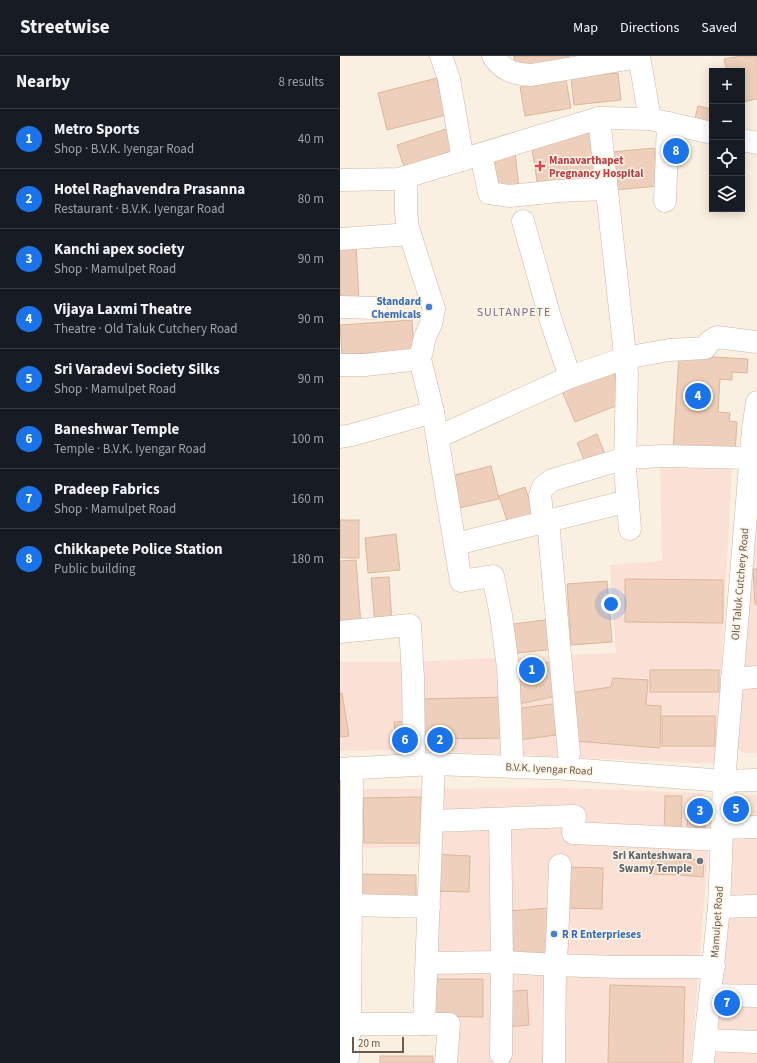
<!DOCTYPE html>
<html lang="en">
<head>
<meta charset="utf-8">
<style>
  body { margin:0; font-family:"Source Sans 3",sans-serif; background:#242831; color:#f1f3f6 }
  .controls { position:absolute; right:12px; top:12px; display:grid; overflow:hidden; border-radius:0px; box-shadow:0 2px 10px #0003 }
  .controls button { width:36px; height:36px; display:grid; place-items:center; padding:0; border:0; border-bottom:1px solid #363941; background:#171b24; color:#f1f3f6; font:20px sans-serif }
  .scale { position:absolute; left:12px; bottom:10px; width:52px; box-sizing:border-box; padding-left:4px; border:2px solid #6f574a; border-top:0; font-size:11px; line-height:14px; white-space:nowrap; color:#6f574a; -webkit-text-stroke:3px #fdf5e6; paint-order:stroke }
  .you { position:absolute; left:271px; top:548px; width:14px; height:14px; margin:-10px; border:3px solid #fff; border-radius:50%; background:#1a73e8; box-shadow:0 0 0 6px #1a73e833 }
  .badge { display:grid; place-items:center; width:26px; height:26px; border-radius:50%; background:#1a73e8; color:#fff; font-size:13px; font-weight:700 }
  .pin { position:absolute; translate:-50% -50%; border:2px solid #fff; box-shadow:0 1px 4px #0006 }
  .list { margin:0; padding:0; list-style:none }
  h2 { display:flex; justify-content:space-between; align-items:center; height:52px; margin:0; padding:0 16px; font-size:17px }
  h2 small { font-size:13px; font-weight:400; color:#9ea1a6 }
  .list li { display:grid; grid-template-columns:26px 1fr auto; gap:12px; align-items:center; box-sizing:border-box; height:60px; padding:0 16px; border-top:1px solid #363941 }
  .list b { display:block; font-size:15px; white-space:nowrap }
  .list p { margin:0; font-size:13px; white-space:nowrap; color:#9ea1a6 }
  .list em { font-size:13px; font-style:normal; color:#9ea1a6 }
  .icon { flex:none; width:22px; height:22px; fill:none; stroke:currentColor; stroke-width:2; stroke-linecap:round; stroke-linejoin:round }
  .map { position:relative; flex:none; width:417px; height:1007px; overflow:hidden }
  header { display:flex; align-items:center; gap:24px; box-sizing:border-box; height:56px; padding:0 20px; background:#171b24; border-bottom:1px solid #363941 }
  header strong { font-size:19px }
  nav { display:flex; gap:22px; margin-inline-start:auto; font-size:14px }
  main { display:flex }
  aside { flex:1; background:#171b24 }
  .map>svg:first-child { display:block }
  .commercial { fill:#fae0d5 }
  .building { fill:#edcfbb; stroke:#deb69c }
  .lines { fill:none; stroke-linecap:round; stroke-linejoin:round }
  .minor-casing { stroke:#c9b8a9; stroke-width:23 }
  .minor { stroke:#fff; stroke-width:22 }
  .health-dot { fill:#e0444e; stroke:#fdf5e6; stroke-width:1.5 }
  .shop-dot { fill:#3f7fe0; stroke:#fdf5e6; stroke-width:1.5 }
  .worship-dot { fill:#6b7280; stroke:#fdf5e6; stroke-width:1.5 }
  .labels { text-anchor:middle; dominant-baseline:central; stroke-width:3; stroke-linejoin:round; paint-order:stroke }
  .health-label { font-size:11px; font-weight:bold; fill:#be3a42; stroke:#fdf5e6; text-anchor:start }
  .shop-label { font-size:11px; font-weight:bold; fill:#366cbe; stroke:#fdf5e6; text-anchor:end }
  .street-label { font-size:11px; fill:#6f574a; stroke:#fdf5e6 }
  .worship-label { font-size:11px; font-weight:bold; fill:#5b616d; stroke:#fdf5e6; text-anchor:end }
  .neighbourhood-label { font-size:12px; letter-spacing:1px; fill:#836692; stroke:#fdf5e6 }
</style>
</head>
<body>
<header>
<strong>Streetwise</strong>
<nav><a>Map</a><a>Directions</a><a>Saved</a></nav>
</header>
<main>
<aside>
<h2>Nearby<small>8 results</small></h2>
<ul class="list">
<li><span class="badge">1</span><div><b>Metro Sports</b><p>Shop · B.V.K. Iyengar Road</p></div><em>40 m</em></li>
<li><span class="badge">2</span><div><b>Hotel Raghavendra Prasanna</b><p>Restaurant · B.V.K. Iyengar Road</p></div><em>80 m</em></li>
<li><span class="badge">3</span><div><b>Kanchi apex society</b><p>Shop · Mamulpet Road</p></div><em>90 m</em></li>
<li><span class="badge">4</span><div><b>Vijaya Laxmi Theatre</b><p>Theatre · Old Taluk Cutchery Road</p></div><em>90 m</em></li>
<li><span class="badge">5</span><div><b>Sri Varadevi Society Silks</b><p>Shop · Mamulpet Road</p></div><em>90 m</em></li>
<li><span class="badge">6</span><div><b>Baneshwar Temple</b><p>Temple · B.V.K. Iyengar Road</p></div><em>100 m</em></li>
<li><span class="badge">7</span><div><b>Pradeep Fabrics</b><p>Shop · Mamulpet Road</p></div><em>160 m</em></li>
<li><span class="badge">8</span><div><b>Chikkapete Police Station</b><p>Public building</p></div><em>180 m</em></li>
</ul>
</aside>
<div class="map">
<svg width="417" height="1007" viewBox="0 0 417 1007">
  <rect width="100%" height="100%" fill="#faf0e1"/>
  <g class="commercial">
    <polygon points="320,412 392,413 376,708 68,694 0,695 0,606 67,606 276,597 270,509 322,505"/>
    <polygon points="417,424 417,697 403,697 390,687"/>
    <polygon points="224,732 362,737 372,751 351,1007 112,1007 89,963 96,791 0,792 0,733"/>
    <polygon points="417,739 417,1007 368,1007 390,747 406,740"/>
  </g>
  <g class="building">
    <polygon points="174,0 229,0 230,5 176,13"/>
    <polygon points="401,0 417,0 417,43 402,46 402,15 387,15 384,3"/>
    <polygon points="278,17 281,44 234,49 231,22"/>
    <polygon points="97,22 106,59 47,74 38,37"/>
    <polygon points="226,24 231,52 185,60 180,31"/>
    <polygon points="358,50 372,53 372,70 354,66"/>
    <polygon points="106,73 113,95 64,111 57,89"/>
    <polygon points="253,76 260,127 198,131 191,87"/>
    <polygon points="314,92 318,130 275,134 272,96"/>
    <polygon points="175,96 179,133 155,133 148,107"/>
    <polygon points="16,187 19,245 0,245 0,188"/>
    <polygon points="72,264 74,294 2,299 0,269"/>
    <polygon points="339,299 408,303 407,317 392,316 392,324 380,323 378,356 390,357 389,365 397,366 395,397 333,394"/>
    <polygon points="272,312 286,346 235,366 221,333"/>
    <polygon points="257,378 265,398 245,406 237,387"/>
    <polygon points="151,410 159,443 119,452 111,420"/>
    <polygon points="185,431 195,462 169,471 159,440"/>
    <rect x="0" y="464" width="19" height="38"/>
    <polygon points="56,478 60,514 28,517 25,482"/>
    <polygon points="16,504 21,569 0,571 0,505"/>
    <polygon points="413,513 417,513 417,548 415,548"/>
    <polygon points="49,521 52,567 35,569 31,522"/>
    <polygon points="285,523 383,524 383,567 285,566"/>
    <polygon points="267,525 272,586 231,589 227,528"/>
    <polygon points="212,563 216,593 169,598 166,569"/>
    <polygon points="214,605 221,639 179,648 172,614"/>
    <rect x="310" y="614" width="69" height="22"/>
    <polygon points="273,622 308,624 306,649 321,650 320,692 235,685 230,637 271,631"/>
    <polygon points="2,637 9,680 0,681 0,638"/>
    <polygon points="167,641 167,682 80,683 79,643"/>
    <polygon points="219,647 223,678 179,684 175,653"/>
    <rect x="322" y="660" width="53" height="30"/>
    <polygon points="68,665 70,684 56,685 54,666"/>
    <polygon points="325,740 342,740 341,776 324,776"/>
    <polygon points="81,741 81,787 24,787 23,742"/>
    <polygon points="348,751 365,752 365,775 347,775"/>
    <polygon points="92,798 130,800 129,836 91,835"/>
    <polygon points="312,802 337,803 337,819 311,818"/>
    <polygon points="340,802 364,804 363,821 339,819"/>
    <polygon points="227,811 263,812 262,853 226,852"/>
    <polygon points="18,818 76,819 76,846 18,846"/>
    <polygon points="211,852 214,901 171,903 168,855"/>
    <polygon points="94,923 143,923 143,961 94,960"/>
    <polygon points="270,929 345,931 343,1007 268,1007"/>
    <polygon points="187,934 189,969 165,971 162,936"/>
    <rect x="40" y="1000" width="53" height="7"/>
  </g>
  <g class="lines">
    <g class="minor-casing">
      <g id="minor">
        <polyline points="101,0 109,23 123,104"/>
        <path d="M153 0C163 15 174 18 191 19L299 1"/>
        <polyline points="299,0 310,63"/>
        <polyline points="259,62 287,317 285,413 290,473"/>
        <polyline points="402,84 417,87"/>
        <polyline points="141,98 149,137 170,140 218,135 266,133"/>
        <polyline points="66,121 66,156 68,172 94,253 91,268 85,281 80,303 93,356 121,525 153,520 161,559 168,611 172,697"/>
        <polyline points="0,124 59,123 259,62 310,63 372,77"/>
        <polyline points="325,145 328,67"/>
        <polyline points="183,165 211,265 230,321"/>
        <polyline points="0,183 70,178"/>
        <polyline points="0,251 36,252"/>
        <polyline points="0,309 25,309 80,303"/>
        <polyline points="0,381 12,379 93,356"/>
        <polyline points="98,381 230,321 285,302 329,294 365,292 369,286 377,281 417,286"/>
        <polyline points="208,465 229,698"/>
        <polyline points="203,466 200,439 203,431 212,424 286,402 322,400 411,402"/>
        <polyline points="116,488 288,445"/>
        <polyline points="0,576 70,569 73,622 74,697"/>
        <polyline points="392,623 417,621"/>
        <polyline points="0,713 94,708 230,713 384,725 417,724"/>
        <polyline points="160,764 162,906 161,998"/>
        <polyline points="92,765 235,760 233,777 381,784"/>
        <polyline points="382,772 417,771"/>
        <polyline points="11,849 89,851"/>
        <polyline points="379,851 417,850"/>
        <polyline points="87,907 162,906 215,909 279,911 374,911"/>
        <polyline points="371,939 417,940"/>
        <polyline points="84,968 94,708"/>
        <polyline points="0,969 10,968 109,968 106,1007"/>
        <polyline points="366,984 417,986"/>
        <polyline points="8,1001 10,968 12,712"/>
        <polyline points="214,1007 215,909 217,888 220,809"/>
        <polyline points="363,1007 379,851 384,725 413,373 417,346"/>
      </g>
    </g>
    <use href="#minor" class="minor"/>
  </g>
  <path class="health-dot" d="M198 104h4v4h4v4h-4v4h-4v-4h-4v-4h4z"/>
  <g class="shop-dot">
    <circle cx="89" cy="251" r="4"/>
    <circle cx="214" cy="878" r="4"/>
  </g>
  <circle class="worship-dot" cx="360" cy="805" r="4"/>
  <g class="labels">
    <g class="health-label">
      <text x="209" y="104">Manavarthapet<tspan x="209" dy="13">Pregnancy Hospital</tspan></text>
    </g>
    <g class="shop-label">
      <text x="81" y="245">Standard<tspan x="81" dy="13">Chemicals</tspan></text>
      <text x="222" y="878" text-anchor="start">R R Enterprieses</text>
    </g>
    <g class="street-label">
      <text transform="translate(400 528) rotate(-85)">Old Taluk Cutchery Road</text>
      <text transform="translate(209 713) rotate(3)">B.V.K. Iyengar Road</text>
      <text transform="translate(377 866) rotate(-86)">Mamulpet Road</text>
    </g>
    <g class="worship-label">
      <text x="352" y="799">Sri Kanteshwara<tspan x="352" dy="13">Swamy Temple</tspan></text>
    </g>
    <g class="neighbourhood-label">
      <text x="174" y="256">SULTANPETE</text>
    </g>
  </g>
</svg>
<div class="controls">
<button>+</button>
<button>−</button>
<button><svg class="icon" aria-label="locate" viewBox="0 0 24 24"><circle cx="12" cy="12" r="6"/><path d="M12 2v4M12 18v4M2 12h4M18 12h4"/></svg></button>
<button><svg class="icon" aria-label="layers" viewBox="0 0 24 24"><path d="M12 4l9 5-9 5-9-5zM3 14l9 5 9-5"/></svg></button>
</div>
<div class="scale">20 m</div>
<div class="you"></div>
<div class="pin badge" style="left:192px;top:614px">1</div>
<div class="pin badge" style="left:100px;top:684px">2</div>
<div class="pin badge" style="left:360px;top:755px">3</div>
<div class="pin badge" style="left:358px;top:340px">4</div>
<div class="pin badge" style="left:396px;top:753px">5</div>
<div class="pin badge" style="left:65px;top:684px">6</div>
<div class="pin badge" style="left:387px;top:947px">7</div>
<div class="pin badge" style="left:336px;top:95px">8</div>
</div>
</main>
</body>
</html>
